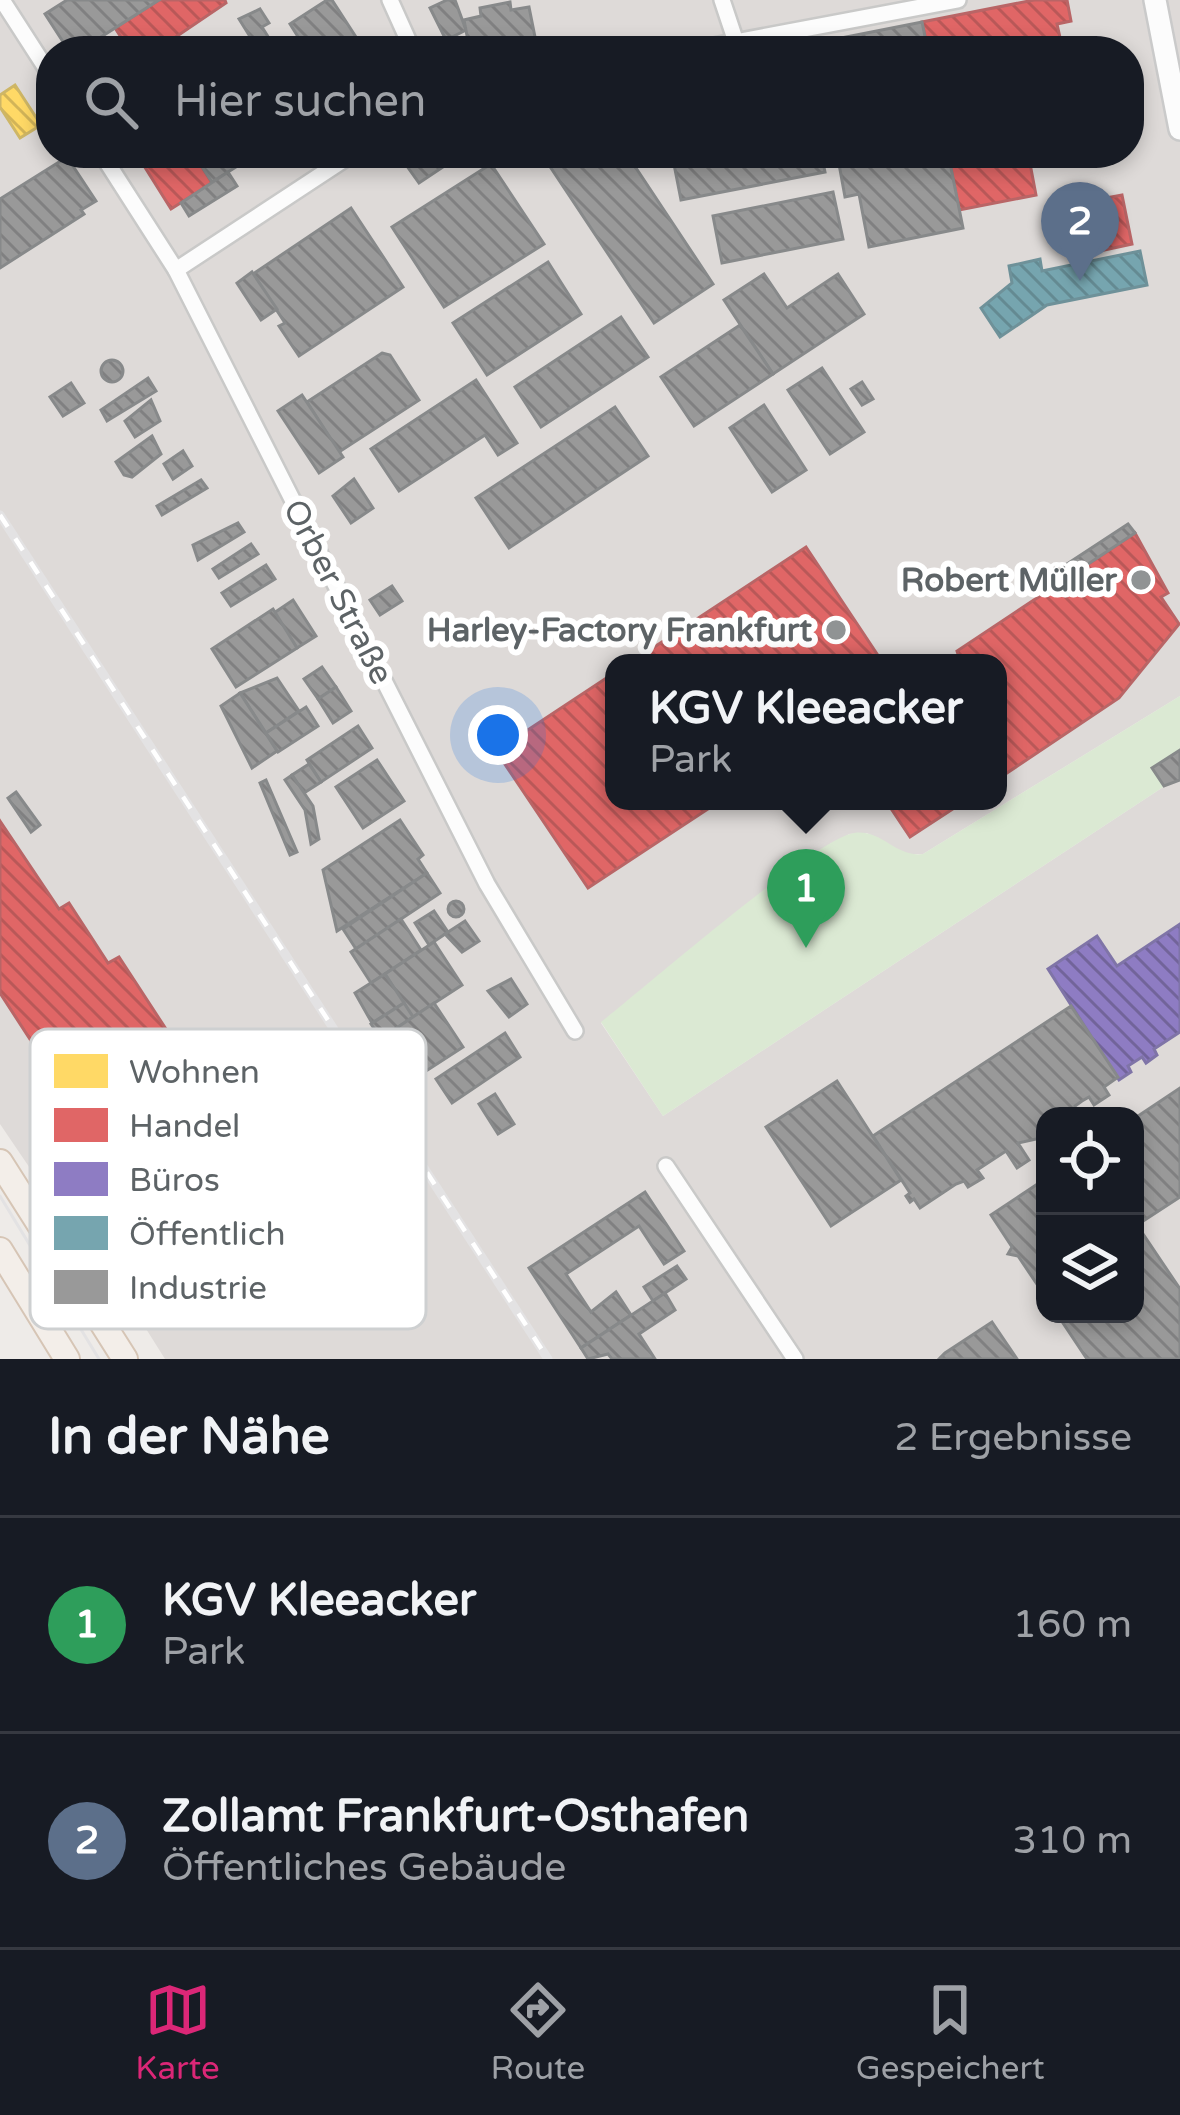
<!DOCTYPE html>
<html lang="de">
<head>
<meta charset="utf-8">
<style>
  body { margin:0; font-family:"Varela Round",sans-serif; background:#242831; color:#f1f3f6 }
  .controls { position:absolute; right:36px; bottom:36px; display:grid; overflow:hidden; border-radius:24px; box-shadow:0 6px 18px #0003 }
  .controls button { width:108px; height:108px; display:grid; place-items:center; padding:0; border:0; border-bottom:3px solid #363941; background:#171b24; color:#f1f3f6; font:60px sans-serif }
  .you { position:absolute; left:498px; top:735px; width:42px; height:42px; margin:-30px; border:9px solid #fff; border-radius:50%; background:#1a73e8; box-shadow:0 0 0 18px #1a73e833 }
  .badge { display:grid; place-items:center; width:78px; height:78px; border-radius:50%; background:#db2777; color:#fff; font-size:39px; font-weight:700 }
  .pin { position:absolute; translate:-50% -99px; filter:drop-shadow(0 3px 6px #0008) }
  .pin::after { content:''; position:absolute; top:63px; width:42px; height:36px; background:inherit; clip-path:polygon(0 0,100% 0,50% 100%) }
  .popup { position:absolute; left:605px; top:654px; width:402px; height:156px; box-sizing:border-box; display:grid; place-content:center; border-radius:24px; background:#171b24; filter:drop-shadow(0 3px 9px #0005); font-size:39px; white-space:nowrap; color:#9ea1a6 }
  .popup b { font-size:45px; color:#f1f3f6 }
  .popup::after { content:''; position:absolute; left:50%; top:100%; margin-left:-24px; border:24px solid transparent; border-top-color:#171b24 }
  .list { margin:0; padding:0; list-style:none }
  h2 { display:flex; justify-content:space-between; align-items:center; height:156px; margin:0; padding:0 48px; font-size:51px }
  h2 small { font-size:39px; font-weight:400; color:#9ea1a6 }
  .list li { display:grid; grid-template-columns:78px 1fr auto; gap:36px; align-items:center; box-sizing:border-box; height:216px; padding:0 48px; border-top:3px solid #363941 }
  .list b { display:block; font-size:45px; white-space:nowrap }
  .list p { margin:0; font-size:39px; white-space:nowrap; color:#9ea1a6 }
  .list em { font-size:39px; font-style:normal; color:#9ea1a6 }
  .icon { flex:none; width:66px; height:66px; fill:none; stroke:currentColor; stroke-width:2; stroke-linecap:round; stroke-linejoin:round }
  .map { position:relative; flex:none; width:1180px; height:1359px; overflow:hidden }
  .search { position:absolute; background:#171b24; box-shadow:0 6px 18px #0003; left:36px; right:36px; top:36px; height:132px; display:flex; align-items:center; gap:30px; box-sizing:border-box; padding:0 42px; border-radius:48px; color:#9ea1a6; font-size:45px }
  .sheet { height:588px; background:#171b24 }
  nav { display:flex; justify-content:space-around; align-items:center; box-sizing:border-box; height:168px; border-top:3px solid #363941; background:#171b24; font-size:33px; color:#9ea1a6 }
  nav a { display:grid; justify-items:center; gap:6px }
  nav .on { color:#db2777 }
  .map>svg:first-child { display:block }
  .industrial { fill:#dedad8; fill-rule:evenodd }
  .garden { fill:#dbe9d3 }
  .homes { fill:url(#homes-back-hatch); stroke:#ceb666; stroke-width:3 }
  .shops { fill:url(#shops-back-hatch); stroke:#b96566; stroke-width:3 }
  .offices { fill:url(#offices-back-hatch); stroke:#7f74a7; stroke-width:3 }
  .public { fill:url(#public-back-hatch); stroke:#6e9199; stroke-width:3 }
  .industry { fill:url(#industry-back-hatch); stroke:#87898a; stroke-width:3 }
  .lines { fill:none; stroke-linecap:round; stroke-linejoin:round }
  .street-casing { stroke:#c9c9c8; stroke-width:20 }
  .secondary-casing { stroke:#cacaca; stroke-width:26 }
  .primary-casing { stroke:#d6c5b5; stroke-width:28 }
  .street { stroke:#fcfcfc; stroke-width:15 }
  .secondary { stroke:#fcfcfc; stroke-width:21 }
  .primary { stroke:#f3eee9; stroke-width:24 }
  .tram { stroke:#e3e2e3; stroke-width:3 }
  .rail-casing { stroke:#e3e2e3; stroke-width:9 }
  .rail { stroke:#fff; stroke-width:4.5; stroke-dasharray:14; stroke-linecap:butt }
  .poi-dot { fill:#909394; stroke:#fff; stroke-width:4.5 }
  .labels { text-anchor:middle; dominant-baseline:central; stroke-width:12; stroke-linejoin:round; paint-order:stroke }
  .poi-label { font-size:33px; font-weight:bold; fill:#5d6366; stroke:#fff; text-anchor:end }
  .street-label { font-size:33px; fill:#5d6366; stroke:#fff }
  .key { fill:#fff; stroke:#ced0d1; stroke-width:3 }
  .key-label { font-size:33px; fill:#5d6366 }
</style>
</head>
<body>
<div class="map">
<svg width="1180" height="1359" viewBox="0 0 1180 1359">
  <defs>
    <pattern id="homes-back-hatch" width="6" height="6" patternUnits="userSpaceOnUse" patternTransform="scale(3)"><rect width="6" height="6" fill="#ffd966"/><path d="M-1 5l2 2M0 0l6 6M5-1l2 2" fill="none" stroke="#d2b458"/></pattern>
    <pattern id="shops-back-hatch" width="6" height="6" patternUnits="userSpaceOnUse" patternTransform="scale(3)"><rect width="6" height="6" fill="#e06666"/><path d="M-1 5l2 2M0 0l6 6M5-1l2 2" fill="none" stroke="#b95858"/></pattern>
    <pattern id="offices-back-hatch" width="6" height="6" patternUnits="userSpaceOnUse" patternTransform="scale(3)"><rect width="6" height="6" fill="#8e7cc3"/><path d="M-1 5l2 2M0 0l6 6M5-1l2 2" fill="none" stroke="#72649a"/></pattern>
    <pattern id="public-back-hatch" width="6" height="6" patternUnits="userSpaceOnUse" patternTransform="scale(3)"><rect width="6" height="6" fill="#76a5af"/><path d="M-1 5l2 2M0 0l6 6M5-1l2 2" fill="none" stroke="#648a92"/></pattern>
    <pattern id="industry-back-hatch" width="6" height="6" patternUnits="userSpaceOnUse" patternTransform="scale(3)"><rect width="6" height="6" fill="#999"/><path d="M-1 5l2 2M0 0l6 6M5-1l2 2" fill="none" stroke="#808081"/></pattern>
  </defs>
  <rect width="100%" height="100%" fill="#eeebe8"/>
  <path class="industrial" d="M0 0H1180V696L923 854H904L867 833 849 834 601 1023 663 1116 1180 776V1359H165L94 1246 61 1214 0 1124ZM51 51H1129V153H51ZM614 663H998V801H614ZM1045 1116H1135V1314H1045Z"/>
  <path class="garden" d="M1180 696V776L663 1116 601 1022C642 990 816 838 854 833 882 829 896 858 923 854Z"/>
  <polygon class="homes" points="15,85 41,125 20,138 0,107 0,95"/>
  <g class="shops">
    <polygon points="159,0 225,0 226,3 155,51 130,51 115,28"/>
    <polygon points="1034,0 1067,0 1071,21 1057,24 1063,51 928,51 922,22"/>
    <polygon points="136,153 193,153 212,183 171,209"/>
    <polygon points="948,153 1028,153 1036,195 959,210"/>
    <polygon points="1122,195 1132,244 1100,251 1090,201"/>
    <polygon points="1135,533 1168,593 1161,597 1179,624 1119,698 998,779 998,663 961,663 957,651"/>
    <polygon points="806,547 883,663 630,663 709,611"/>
    <polygon points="614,673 614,801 720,801 588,888 496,751"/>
    <polygon points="886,801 965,801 910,837"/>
    <polygon points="0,821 59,909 69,903 108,963 119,957 196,1075 206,1069 284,1189 164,1267 86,1147 96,1141 0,993"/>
    <polygon points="279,1193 300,1225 196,1293 174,1260"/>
  </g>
  <polygon class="offices" points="1180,924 1180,1032 1154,1049 1157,1055 1146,1063 1142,1057 1128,1066 1131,1072 1119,1080 1048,969 1097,936 1117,966"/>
  <polygon class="public" points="1140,251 1147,285 1047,305 1000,337 981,308 1012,283 1009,266 1040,259 1042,271"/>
  <g class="industry">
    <polygon points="67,0 159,0 79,51 69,51 45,14"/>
    <polygon points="327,0 332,0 365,51 307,51 290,24"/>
    <polygon points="447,0 455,0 466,30 446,40 430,8"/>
    <polygon points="510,2 511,10 529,7 536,42 470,51 464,20 481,16 480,8"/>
    <polygon points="260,9 269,23 262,27 277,51 259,51 239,19"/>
    <polygon points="922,22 928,51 836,51 836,39"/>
    <polygon points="193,153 250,153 252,157 212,182"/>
    <polygon points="455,153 458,157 419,183 399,155"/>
    <polygon points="541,153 626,153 713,284 654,323"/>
    <polygon points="821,153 825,172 681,200 672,154"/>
    <polygon points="837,153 948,153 963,228 869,247 859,194 845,197"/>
    <polygon points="67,157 96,201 81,210 84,214 0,268 0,199"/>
    <polygon points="491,164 544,244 444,307 392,227"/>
    <polygon points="228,172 237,186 189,216 181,203"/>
    <polygon points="833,192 843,239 722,263 713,216"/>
    <polygon points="351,208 403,287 299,356 279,326 285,323 253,274"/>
    <polygon points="548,262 581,314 487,375 453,323"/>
    <polygon points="252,272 277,309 261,320 237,283"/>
    <polygon points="764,274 787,308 838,274 864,314 773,374 724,300"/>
    <polygon points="621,317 648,357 541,427 515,387"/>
    <polygon points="740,325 773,374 694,426 661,377"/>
    <polygon points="382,353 390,355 419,400 339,452 307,402"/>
    <circle cx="112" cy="371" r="11"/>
    <polygon points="822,368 864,432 830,454 788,390"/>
    <polygon points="148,378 156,391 107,421 101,410"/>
    <polygon points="476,380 517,443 498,455 485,435 399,491 371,449"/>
    <polygon points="862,382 873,399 862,405 851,389"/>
    <polygon points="71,383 84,403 63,416 50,397"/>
    <polygon points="302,395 343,457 319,473 278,411"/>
    <polygon points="151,400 160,421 135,437 125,421"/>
    <polygon points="764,405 806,470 772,492 730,428"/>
    <polygon points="615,407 648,456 509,548 476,498"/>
    <polygon points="152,436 161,454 132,477 124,475 116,462"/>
    <polygon points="183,451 192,466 173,479 164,464"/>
    <polygon points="354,479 373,508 351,523 333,496"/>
    <polygon points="201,480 207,488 162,515 157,506"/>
    <polygon points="238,523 244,532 198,560 193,545"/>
    <polygon points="1128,524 1135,533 1070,576 1064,566"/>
    <polygon points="251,544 258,554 219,578 213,569"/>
    <polygon points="266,565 275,579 231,606 222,593"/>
    <polygon points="392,586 402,601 380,615 370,600"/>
    <polygon points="293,600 316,636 297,648 274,613"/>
    <polygon points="273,609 297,648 236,687 212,649"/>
    <polygon points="322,667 336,687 318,699 304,679"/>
    <polygon points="277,678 299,711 266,733 240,693"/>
    <polygon points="336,687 351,711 333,723 318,699"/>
    <polygon points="240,693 277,751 252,768 221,706"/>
    <polygon points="306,707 318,726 278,752 266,733"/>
    <polygon points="358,726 372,748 321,782 307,760"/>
    <polygon points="1180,750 1180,780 1164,786 1152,768"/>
    <polygon points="377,760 404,801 363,828 336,787"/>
    <polygon points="309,764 321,782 304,793 292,775"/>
    <polygon points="292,775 313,806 319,839 311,844 305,810 285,780"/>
    <polygon points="266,780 297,852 290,855 260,783"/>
    <polygon points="16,792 40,825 31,832 8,798"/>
    <polygon points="400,820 423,855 418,859 427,873 337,931 323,870"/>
    <polygon points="427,873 440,893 356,949 343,929"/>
    <circle cx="456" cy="909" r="8"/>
    <polygon points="434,911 448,932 429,945 415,923"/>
    <polygon points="401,919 421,950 371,983 351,952"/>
    <polygon points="465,921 479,941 462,952 445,934"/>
    <polygon points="434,942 462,985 413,1017 385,974"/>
    <polygon points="385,974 404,1003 372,1023 355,993"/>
    <polygon points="511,979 527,1004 509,1017 488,991"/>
    <polygon points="404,1003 413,1017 381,1039 371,1024"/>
    <polygon points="434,1003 463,1047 423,1073 395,1029"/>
    <polygon points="1071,1006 1118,1077 1104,1087 1109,1095 1094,1105 1089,1097 1082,1101 1075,1106 1076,1116 1045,1116 1045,1137 1018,1143 1029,1160 1017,1168 1006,1151 977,1170 983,1178 968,1187 964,1181 956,1184 920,1208 914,1199 910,1202 906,1196 910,1193 873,1136"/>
    <polygon points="505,1033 520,1057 452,1103 436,1079"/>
    <polygon points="837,1081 901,1180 831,1226 766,1127"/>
    <polygon points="1180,1088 1180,1197 1137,1225 1180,1289 1180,1359 1087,1359 1057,1314 1135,1314 1135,1118"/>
    <polygon points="495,1094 514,1124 498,1134 479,1104"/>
    <polygon points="1045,1179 1045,1296 1018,1256 1008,1254 1012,1247 991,1215"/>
    <polygon points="645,1192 684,1251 664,1264 639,1226 566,1274 591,1312 616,1292 631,1315 581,1348 529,1268"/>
    <polygon points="677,1266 686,1279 653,1301 644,1287"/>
    <polygon points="665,1293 675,1310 639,1334 655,1359 612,1359 608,1354 588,1359 581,1348"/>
    <polygon points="992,1322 1017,1359 939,1359 945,1353"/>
  </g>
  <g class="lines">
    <g class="street-casing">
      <g id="street">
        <polyline points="2,0 51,76"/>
        <polyline points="390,0 413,51"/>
        <polyline points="722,0 736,42"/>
        <polyline points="687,51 958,0"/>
        <polyline points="101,153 176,270 487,884 575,1031"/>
        <polyline points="176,270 354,153"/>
        <polyline points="666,1166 795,1359"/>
      </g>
    </g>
    <g class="secondary-casing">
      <polyline id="secondary" points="1155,0 1180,129"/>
    </g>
    <g class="primary-casing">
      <g id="primary">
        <polyline points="0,1162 125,1359"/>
        <polyline points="0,1250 67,1359"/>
      </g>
    </g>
    <use href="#street" class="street"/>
    <use href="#secondary" class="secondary"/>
    <use href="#primary" class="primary"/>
    <polyline class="tram" points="0,1196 99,1359"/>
    <g class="rail-casing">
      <polyline id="rail" points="0,515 548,1359"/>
    </g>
    <use href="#rail" class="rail"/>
  </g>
  <g class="poi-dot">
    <circle cx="1141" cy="580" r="12"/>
    <circle cx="836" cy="630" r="12"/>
  </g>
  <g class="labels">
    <g class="poi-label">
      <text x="1117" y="580">Robert Müller</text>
      <text x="812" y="630">Harley-Factory Frankfurt</text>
    </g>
    <g class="street-label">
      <text transform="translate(338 592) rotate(63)">Orber Straße</text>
    </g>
  </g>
  <rect x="30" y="1029" width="396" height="300" rx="18" class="key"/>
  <rect x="54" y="1054" width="54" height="34" fill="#ffd966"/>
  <rect x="54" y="1108" width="54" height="34" fill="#e06666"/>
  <rect x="54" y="1162" width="54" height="34" fill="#8e7cc3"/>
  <rect x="54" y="1216" width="54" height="34" fill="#76a5af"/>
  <rect x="54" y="1270" width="54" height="34" fill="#999"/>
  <g class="key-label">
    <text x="129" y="1083">Wohnen</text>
    <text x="129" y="1137">Handel</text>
    <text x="129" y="1191">Büros</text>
    <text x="129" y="1245">Öffentlich</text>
    <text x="129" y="1299">Industrie</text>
  </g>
</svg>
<div class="controls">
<button><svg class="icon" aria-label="locate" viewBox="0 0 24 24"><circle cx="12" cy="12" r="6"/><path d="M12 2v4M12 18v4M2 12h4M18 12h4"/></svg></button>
<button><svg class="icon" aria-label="layers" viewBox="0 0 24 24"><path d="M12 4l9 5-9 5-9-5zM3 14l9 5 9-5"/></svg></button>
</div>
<div class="you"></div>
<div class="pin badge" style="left:806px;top:948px;background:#2e9e5b">1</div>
<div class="popup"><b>KGV Kleeacker</b>Park</div>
<div class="pin badge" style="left:1080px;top:281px;background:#5c6f8a">2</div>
<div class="search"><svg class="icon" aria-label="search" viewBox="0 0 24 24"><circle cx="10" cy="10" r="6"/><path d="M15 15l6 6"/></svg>Hier suchen</div>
</div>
<section class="sheet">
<h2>In der Nähe<small>2 Ergebnisse</small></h2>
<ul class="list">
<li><span class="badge" style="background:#2e9e5b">1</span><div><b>KGV Kleeacker</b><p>Park</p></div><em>160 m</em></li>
<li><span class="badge" style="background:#5c6f8a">2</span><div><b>Zollamt Frankfurt-Osthafen</b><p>Öffentliches Gebäude</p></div><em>310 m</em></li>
</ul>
</section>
<nav>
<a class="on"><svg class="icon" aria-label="map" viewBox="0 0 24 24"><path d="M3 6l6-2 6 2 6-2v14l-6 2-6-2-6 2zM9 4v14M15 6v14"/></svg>Karte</a>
<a><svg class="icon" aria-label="directions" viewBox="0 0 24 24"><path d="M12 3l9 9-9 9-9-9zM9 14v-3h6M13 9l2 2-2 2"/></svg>Route</a>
<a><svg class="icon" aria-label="saved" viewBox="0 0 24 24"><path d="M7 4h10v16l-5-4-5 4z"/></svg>Gespeichert</a>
</nav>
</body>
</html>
